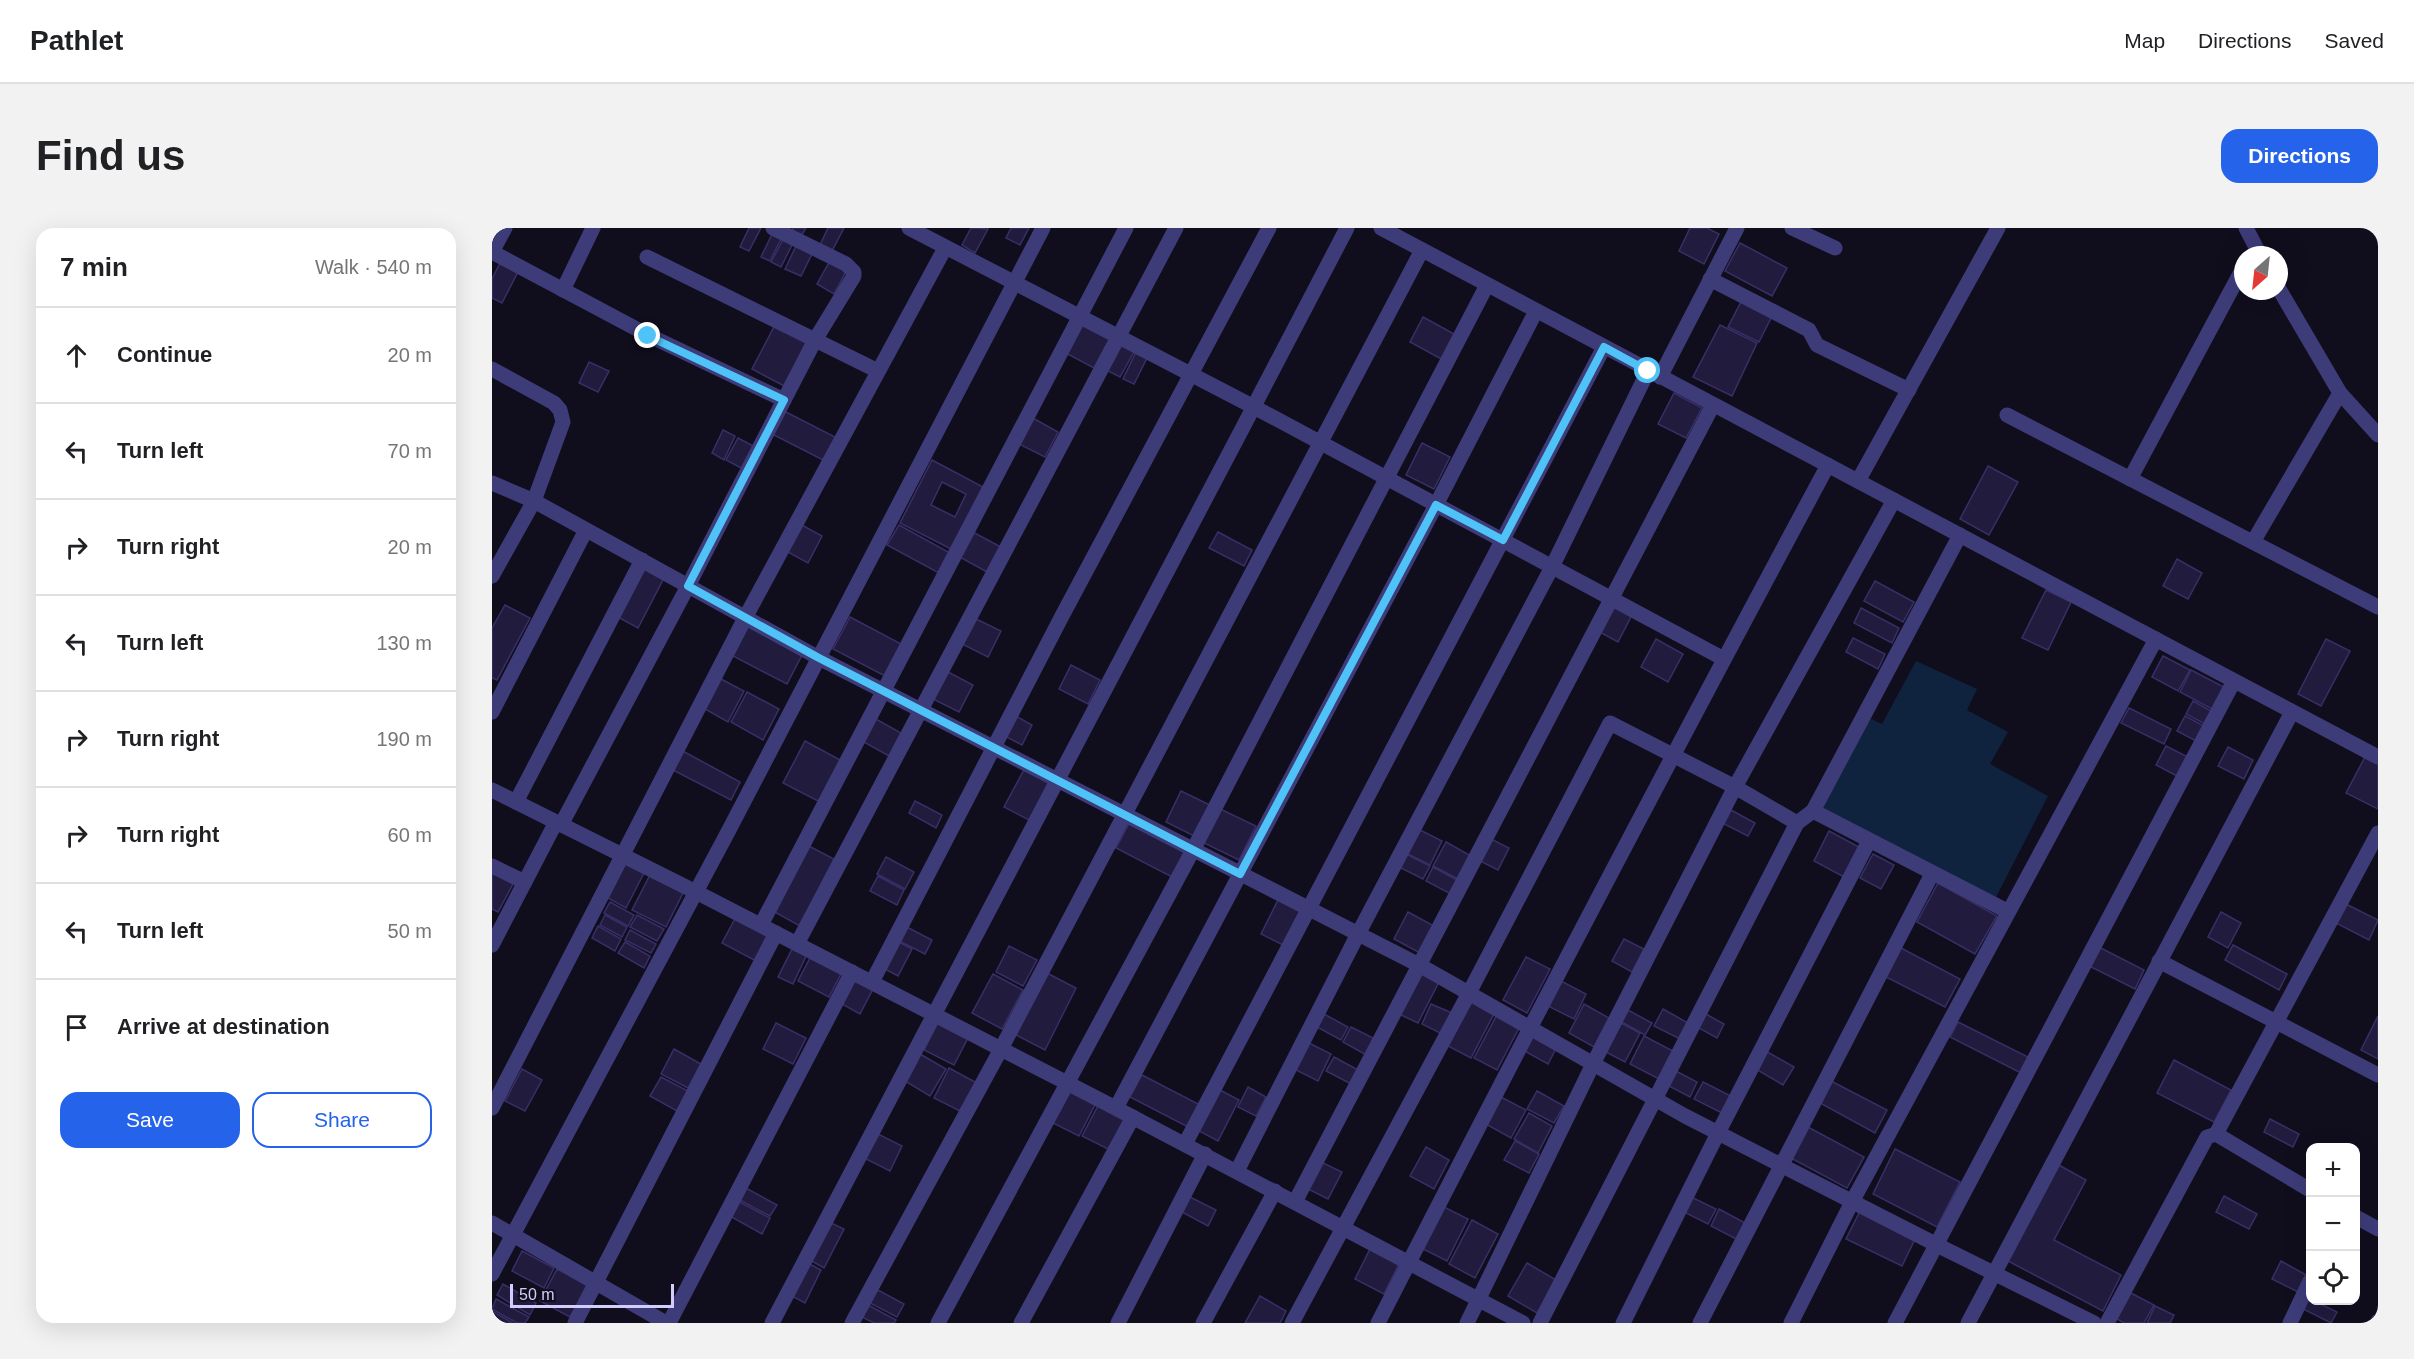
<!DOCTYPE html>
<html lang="en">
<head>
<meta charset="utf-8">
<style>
  body { margin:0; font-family:Arial,sans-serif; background:#f2f2f2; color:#202124 }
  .controls { position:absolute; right:18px; bottom:18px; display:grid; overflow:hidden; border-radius:12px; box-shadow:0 6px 24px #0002 }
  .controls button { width:54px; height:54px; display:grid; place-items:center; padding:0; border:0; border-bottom:2px solid #e0e0e0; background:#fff; color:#202124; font:30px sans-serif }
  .compass { position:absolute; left:1742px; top:18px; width:54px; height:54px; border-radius:50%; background:#fff; box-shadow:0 6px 24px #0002; rotate:207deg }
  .scale { position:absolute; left:18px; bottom:15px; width:164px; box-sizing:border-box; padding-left:6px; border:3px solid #d2cdfb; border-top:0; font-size:16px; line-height:21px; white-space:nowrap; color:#d2cdfb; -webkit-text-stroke:4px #100d1d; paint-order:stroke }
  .stop { position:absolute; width:18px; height:18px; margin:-14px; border:4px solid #4fc3f7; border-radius:50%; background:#fff }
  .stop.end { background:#4fc3f7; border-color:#fff; box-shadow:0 2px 6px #0008 }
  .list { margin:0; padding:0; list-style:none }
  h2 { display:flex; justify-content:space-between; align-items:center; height:78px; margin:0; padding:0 24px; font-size:26px }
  h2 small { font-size:20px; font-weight:400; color:#757577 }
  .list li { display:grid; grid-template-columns:39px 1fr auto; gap:18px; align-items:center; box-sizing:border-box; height:96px; padding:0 24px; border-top:2px solid #e0e0e0 }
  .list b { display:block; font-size:22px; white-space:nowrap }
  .list em { font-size:20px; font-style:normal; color:#757577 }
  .actions { display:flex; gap:12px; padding:18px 24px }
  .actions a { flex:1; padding:14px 0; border:2px solid #2563eb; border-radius:18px; text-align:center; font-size:21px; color:#2563eb }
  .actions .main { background:#2563eb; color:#fff }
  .icon { flex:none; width:33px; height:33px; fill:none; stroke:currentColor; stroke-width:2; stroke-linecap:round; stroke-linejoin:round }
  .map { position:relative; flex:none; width:1886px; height:1095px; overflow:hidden; border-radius:18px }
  header { display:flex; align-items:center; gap:36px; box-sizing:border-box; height:84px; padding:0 30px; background:#fff; border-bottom:2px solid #e0e0e0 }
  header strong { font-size:28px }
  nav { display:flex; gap:33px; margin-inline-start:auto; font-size:21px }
  .intro { display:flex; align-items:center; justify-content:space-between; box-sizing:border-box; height:144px; padding:0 36px }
  h1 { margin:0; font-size:42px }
  .button { padding:15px 27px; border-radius:18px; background:#2563eb; color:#fff; font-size:21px; font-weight:700 }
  main { display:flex; gap:36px; padding:0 36px }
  aside { flex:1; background:#fff; border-radius:18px; box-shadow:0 6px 24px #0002 }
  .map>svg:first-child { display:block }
  .water { fill:#0f233f }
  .building { fill:#211b3d; stroke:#392f67; stroke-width:1.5; fill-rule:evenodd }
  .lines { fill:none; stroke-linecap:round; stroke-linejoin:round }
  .minor { stroke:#3d3c79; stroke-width:15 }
  .route { stroke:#4fc3f7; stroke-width:8 }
</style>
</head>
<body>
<header>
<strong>Pathlet</strong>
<nav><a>Map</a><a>Directions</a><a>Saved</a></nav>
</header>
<div class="intro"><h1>Find us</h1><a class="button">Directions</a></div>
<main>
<aside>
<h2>7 min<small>Walk · 540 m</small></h2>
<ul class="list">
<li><svg class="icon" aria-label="ahead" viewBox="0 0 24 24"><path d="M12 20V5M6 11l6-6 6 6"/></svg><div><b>Continue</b></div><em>20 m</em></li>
<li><svg class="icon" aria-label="left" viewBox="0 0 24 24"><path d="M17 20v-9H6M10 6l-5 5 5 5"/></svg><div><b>Turn left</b></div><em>70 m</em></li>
<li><svg class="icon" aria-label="right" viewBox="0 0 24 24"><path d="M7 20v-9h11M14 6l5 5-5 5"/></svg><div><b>Turn right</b></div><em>20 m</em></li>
<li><svg class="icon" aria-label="left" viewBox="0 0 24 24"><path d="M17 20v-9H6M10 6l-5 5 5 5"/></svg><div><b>Turn left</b></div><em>130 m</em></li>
<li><svg class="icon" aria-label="right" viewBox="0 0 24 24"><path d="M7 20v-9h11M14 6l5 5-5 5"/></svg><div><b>Turn right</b></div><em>190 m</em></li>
<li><svg class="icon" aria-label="right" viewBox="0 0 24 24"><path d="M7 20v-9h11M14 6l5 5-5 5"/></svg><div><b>Turn right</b></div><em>60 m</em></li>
<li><svg class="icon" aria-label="left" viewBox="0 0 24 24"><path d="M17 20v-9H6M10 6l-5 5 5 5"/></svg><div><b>Turn left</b></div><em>50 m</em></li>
<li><svg class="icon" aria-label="arrive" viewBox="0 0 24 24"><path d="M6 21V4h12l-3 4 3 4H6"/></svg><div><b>Arrive at destination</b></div></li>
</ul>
<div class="actions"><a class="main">Save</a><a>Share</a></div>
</aside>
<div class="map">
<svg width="1886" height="1095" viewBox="0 0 1886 1095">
  <rect width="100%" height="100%" fill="#100d1d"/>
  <polygon class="water" points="1424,433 1485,461 1475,482 1516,504 1498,536 1556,568 1500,677 1325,585 1375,489 1390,496"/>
  <g class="building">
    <polygon points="257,0 269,0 257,23 248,19"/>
    <polygon points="301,0 314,0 309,8 300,2"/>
    <polygon points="336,0 352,0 340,23 328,17"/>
    <polygon points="479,0 496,1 483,25 470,17"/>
    <polygon points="519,0 537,0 528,17 514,10"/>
    <polygon points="1198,0 1215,0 1227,6 1212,36 1187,23"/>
    <polygon points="281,4 290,9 278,33 269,29"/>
    <polygon points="292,10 301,15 289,39 279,34"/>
    <polygon points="1248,15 1295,40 1280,68 1233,43"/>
    <polygon points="304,18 320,26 309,48 293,41"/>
    <polygon points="10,31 28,40 10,75 0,70 0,51"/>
    <polygon points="339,31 356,40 342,66 325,56"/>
    <polygon points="1251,70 1281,86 1267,114 1236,99"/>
    <polygon points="931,89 964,107 951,132 918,114"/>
    <polygon points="586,93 618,110 602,140 570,123"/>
    <polygon points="284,95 320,114 296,160 260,141"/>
    <polygon points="1228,97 1265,115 1240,168 1201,149"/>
    <polygon points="629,115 643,122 628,149 614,142"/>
    <polygon points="645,122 656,128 642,156 631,151"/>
    <polygon points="97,134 117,143 106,164 87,155"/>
    <polygon points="1182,165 1210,180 1194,210 1166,196"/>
    <polygon points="288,181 345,210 333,233 276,204"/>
    <polygon points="539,189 566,204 553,229 525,215"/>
    <polygon points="231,202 243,208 232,232 220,225"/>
    <polygon points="246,210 263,219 251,241 234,232"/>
    <polygon points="930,215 958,229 942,261 914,247"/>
    <path d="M440 232 491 259 459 321 408 295ZM450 254 474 266 463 289 439 277Z"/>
    <polygon points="1496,238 1526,254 1497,307 1468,291"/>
    <polygon points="308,296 330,308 316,335 294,323"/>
    <polygon points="407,297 458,325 447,345 395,317"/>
    <polygon points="477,302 509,319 495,344 464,327"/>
    <polygon points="726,304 760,322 752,338 717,320"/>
    <polygon points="1685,331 1710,345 1696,371 1671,358"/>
    <polygon points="152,336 173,348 146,400 124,388"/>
    <polygon points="1383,353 1422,374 1411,394 1372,373"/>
    <polygon points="1554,362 1579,374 1556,422 1530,410"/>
    <polygon points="1120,374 1141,385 1126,414 1104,402"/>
    <polygon points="13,377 38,390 5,452 0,450 0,400"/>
    <polygon points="1369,380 1407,400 1400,415 1362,395"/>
    <polygon points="358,389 411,417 395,449 341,421"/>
    <polygon points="482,390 509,403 496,429 468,415"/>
    <polygon points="256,399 310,427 295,456 241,428"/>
    <polygon points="1361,410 1393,426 1386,441 1354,424"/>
    <polygon points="1164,411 1191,426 1176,454 1149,439"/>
    <polygon points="1834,411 1858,423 1829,478 1806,466"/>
    <polygon points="1671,428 1698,442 1686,463 1660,449"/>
    <polygon points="579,437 608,452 596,476 567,461"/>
    <polygon points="1699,442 1732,459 1720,481 1688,464"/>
    <polygon points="456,444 481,457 467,484 441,471"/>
    <polygon points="229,451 252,463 236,494 213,481"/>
    <polygon points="255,464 287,481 271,512 239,494"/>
    <polygon points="1701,473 1719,483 1713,496 1694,486"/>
    <polygon points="1637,480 1679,501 1672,516 1629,495"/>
    <polygon points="520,486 540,497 530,517 509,506"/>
    <polygon points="1693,488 1712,498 1704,513 1685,503"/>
    <polygon points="382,490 409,505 397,528 370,513"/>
    <polygon points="313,513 350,533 328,574 291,555"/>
    <polygon points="1674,518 1696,529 1685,548 1664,537"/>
    <polygon points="1736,519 1761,532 1752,551 1726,538"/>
    <polygon points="187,521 248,554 239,572 177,540"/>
    <polygon points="1874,527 1886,534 1886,581 1854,565"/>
    <polygon points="534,538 560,552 539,593 512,579"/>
    <polygon points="689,563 718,577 702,608 674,594"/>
    <polygon points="423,573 450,587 444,600 417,585"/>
    <polygon points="724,579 764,598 747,632 708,613"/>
    <polygon points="1239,582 1263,595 1256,608 1232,596"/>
    <polygon points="639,592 695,621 680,649 624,620"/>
    <polygon points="924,600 950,613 938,637 912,624"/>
    <polygon points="1337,603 1367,619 1352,649 1322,633"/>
    <polygon points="997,610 1017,620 1006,642 986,632"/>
    <polygon points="954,614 979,628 966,651 941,638"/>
    <polygon points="313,616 342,631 308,698 279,682"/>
    <polygon points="912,625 938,638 931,651 905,638"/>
    <polygon points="1381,626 1402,637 1389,661 1368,650"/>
    <polygon points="394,629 422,644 413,661 385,646"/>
    <polygon points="135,632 154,641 134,680 116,670"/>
    <polygon points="941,639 967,653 959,666 934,653"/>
    <polygon points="160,643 193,661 174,699 140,682"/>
    <polygon points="0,644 21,656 6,684 0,681"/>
    <polygon points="386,648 412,662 405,677 378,663"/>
    <polygon points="1446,655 1505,688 1483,726 1425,694"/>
    <polygon points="788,668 810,679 791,717 769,706"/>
    <polygon points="118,674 142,687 136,698 112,685"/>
    <polygon points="1852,675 1886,692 1877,712 1842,694"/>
    <polygon points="916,684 942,698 928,725 902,711"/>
    <polygon points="1729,684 1749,695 1736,720 1716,709"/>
    <polygon points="113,687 135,699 130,709 108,697"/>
    <polygon points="145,687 172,701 165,713 138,699"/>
    <polygon points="245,687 279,705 264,733 230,715"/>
    <polygon points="411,697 440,712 433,726 403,711"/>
    <polygon points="106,698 129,711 123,723 100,710"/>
    <polygon points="138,702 164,716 159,725 133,712"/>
    <polygon points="1132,711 1152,721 1140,744 1120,733"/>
    <polygon points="403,712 420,721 406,748 389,739"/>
    <polygon points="133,714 158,728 152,740 126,725"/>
    <polygon points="1603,717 1652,742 1643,761 1593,736"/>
    <polygon points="1741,717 1795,746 1787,762 1733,732"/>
    <polygon points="517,718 545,732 531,758 504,744"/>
    <polygon points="301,719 315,726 301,756 286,749"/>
    <polygon points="1409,720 1468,751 1453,779 1394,749"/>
    <polygon points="320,726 351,742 337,769 306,753"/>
    <polygon points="1034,729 1058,741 1035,785 1011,772"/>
    <polygon points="929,742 948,752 926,795 907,786"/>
    <polygon points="555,745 584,760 553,822 524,807"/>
    <polygon points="501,746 531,762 510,801 480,785"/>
    <polygon points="364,749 382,759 368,786 350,776"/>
    <polygon points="1069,753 1094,766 1082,791 1056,778"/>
    <polygon points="979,770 1004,782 979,830 954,817"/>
    <polygon points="939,776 960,785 950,806 930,796"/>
    <polygon points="1092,776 1117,790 1102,819 1077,805"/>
    <polygon points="1134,781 1160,795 1153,807 1128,793"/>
    <polygon points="1171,781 1196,795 1188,811 1162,798"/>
    <polygon points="830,785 856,799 849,812 823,798"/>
    <polygon points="1006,785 1029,796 1005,842 982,830"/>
    <polygon points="1212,785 1232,796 1225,810 1205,799"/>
    <polygon points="1886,788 1886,831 1869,822"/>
    <polygon points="448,791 478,806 462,837 432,822"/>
    <polygon points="1127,794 1148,805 1133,834 1112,823"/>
    <polygon points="1466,794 1536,829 1529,845 1458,809"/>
    <polygon points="284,795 314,810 301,836 271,821"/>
    <polygon points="859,799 885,812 876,828 851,814"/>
    <polygon points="1041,804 1066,817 1056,836 1031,822"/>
    <polygon points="1152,808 1181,823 1167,851 1138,836"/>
    <polygon points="815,814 839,826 826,853 802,841"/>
    <polygon points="182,821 209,836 196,860 169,846"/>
    <polygon points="1272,822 1302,839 1291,857 1262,840"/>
    <polygon points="428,826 454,841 438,868 413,853"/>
    <polygon points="842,829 868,843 861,857 834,843"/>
    <polygon points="1682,832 1739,862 1722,894 1665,865"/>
    <polygon points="457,840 485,855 470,884 442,870"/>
    <polygon points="30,841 50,852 33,883 13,873"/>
    <polygon points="1180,841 1205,854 1198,869 1173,856"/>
    <polygon points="650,847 708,877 696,899 638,869"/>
    <polygon points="169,849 196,863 185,883 158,868"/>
    <polygon points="1339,853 1395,882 1383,905 1328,875"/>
    <polygon points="1211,854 1239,868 1230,885 1202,871"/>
    <polygon points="576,857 605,873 587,908 557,893"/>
    <polygon points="756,859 774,869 764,888 746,879"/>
    <polygon points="728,862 747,872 726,913 707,903"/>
    <polygon points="1045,863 1072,878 1062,895 1035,881"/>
    <polygon points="1007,868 1034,882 1019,910 992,895"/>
    <polygon points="608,874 636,888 618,922 590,908"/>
    <polygon points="1037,885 1060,898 1046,925 1022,911"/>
    <polygon points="1778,891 1807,906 1801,919 1772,904"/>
    <polygon points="1314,898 1372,929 1355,960 1297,929"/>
    <polygon points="382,904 410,918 398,943 370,929"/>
    <polygon points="1023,913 1047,926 1037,945 1012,932"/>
    <polygon points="934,919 957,932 942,961 918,948"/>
    <polygon points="1403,921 1468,954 1445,999 1381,966"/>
    <polygon points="829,934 850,944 836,971 816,961"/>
    <polygon points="1565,936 1594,952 1562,1012 1629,1047 1611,1083 1514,1032"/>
    <polygon points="252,959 285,977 278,988 246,971"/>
    <polygon points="1195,967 1224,981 1216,996 1188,982"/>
    <polygon points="696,968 724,982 716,998 688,983"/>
    <polygon points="1732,968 1765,986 1757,1001 1724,984"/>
    <polygon points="244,972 278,990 270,1006 236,987"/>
    <polygon points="950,978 976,991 955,1033 929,1020"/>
    <polygon points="1227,981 1255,996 1246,1012 1219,998"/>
    <polygon points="1369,981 1424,1009 1410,1038 1354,1011"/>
    <polygon points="980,992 1006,1006 983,1050 957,1036"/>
    <polygon points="337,994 352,1001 332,1040 318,1032"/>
    <polygon points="880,1017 909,1032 892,1066 863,1051"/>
    <polygon points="30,1023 62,1040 52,1060 20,1043"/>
    <polygon points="1789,1033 1816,1048 1808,1065 1780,1051"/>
    <polygon points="314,1034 329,1042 313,1075 298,1067"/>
    <polygon points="1035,1035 1064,1052 1045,1085 1016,1068"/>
    <polygon points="65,1041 96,1058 78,1089 48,1073"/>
    <polygon points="11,1056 44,1075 38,1087 5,1067"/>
    <polygon points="384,1061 412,1076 405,1089 376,1074"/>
    <polygon points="1639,1065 1662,1077 1652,1095 1632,1095 1625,1091"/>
    <polygon points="768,1068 794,1083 788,1095 753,1095"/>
    <polygon points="1816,1070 1845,1084 1839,1095 1811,1081"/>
    <polygon points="4,1071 37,1089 33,1095 25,1095 0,1081"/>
    <polygon points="376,1077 404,1092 402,1095 382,1095 370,1089"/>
    <polygon points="1663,1078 1682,1087 1678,1095 1655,1095"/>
    <polygon points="0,1083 21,1095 0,1095"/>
  </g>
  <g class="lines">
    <g class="minor">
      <polyline points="417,0 762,179 1232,431"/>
      <polyline points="889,0 1886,529"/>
      <polyline points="1300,0 1343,20"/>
      <polyline points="1754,0 1768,27"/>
      <polyline points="0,24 156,107 292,172"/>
      <polyline points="0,24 13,0"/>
      <polyline points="155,29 386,143"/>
      <polyline points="1218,51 1317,102 1325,117 1417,162"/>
      <polyline points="1787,61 1848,165 1886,207"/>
      <polyline points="71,62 101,0"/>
      <polyline points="0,141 62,175 68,182 71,194 42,273 0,348"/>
      <polyline points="1168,149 1245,0"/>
      <polyline points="1515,187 1886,379"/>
      <polyline points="1638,251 1751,40"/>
      <polyline points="1366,253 1506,0"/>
      <polyline points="0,255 42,273 327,430 929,738 1193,888 1455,1022 1602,1095"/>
      <polyline points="1761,314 1848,165"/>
      <polyline points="0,484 94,302"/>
      <polyline points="0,562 204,664 612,874 1031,1095"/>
      <polyline points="24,574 150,332"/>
      <polyline points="1321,583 1468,307"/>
      <polyline points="69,597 196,358 323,112 362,48 362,44 354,36 281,0"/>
      <polyline points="0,638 33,654"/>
      <polyline points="269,697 634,0"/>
      <polyline points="305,716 684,0"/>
      <polyline points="0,717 64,594"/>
      <polyline points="1667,733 1886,847"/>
      <polyline points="380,754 570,388 777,0"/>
      <polyline points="0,880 253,390 453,20"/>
      <polyline points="624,880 944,277 1044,83"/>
      <polyline points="1724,906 1886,605"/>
      <polyline points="693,916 1112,119"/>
      <polyline points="745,943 866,706 1060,339 1156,143"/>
      <polyline points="803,974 1221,177"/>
      <polyline points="1864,989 1886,1001"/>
      <polyline points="0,995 174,1095"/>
      <polyline points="0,1046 237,602 551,0"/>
      <polyline points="83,1095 284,705"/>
      <polyline points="177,1095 360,744"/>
      <path d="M280 1095C469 729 665 366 855 0"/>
      <polyline points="360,1095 509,821 930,22"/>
      <polyline points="446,1095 701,622 995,57"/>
      <polyline points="529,1095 641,889"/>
      <polyline points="626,1095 713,926"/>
      <polyline points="711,1095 783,963"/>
      <polyline points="800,1095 977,765 1118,495 1243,559 1305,595 1321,583 1515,683"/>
      <path d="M886 1095C1033 807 1183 522 1336 237"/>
      <polyline points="975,1095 1101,836 1243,559 1402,272"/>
      <polyline points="1048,1095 1305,595"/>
      <polyline points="1131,1095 1226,905 1377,613"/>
      <polyline points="1208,1095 1440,646"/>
      <polyline points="1299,1095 1360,974 1664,411"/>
      <polyline points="1403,1095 1742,453"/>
      <polyline points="1476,1095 1800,484"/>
      <polyline points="1615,1095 1715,909 1724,906 1818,962"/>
      <polyline points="1798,1095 1818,1053"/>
      <polyline points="1885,1095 1886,1093"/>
    </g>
  </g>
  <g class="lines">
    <polyline class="route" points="156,108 292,172 196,358 327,430 748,646 944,277 1011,312 1112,119 1156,143"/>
  </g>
</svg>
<div class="controls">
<button>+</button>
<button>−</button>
<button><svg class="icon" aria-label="locate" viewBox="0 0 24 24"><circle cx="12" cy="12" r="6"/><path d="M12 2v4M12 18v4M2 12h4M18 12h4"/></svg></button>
</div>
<svg class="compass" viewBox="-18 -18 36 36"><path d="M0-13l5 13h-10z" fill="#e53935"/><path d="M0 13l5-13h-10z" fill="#757577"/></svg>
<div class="scale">50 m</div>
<div class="stop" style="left:1156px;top:143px"></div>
<div class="stop end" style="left:156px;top:108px"></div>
</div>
</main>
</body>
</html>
